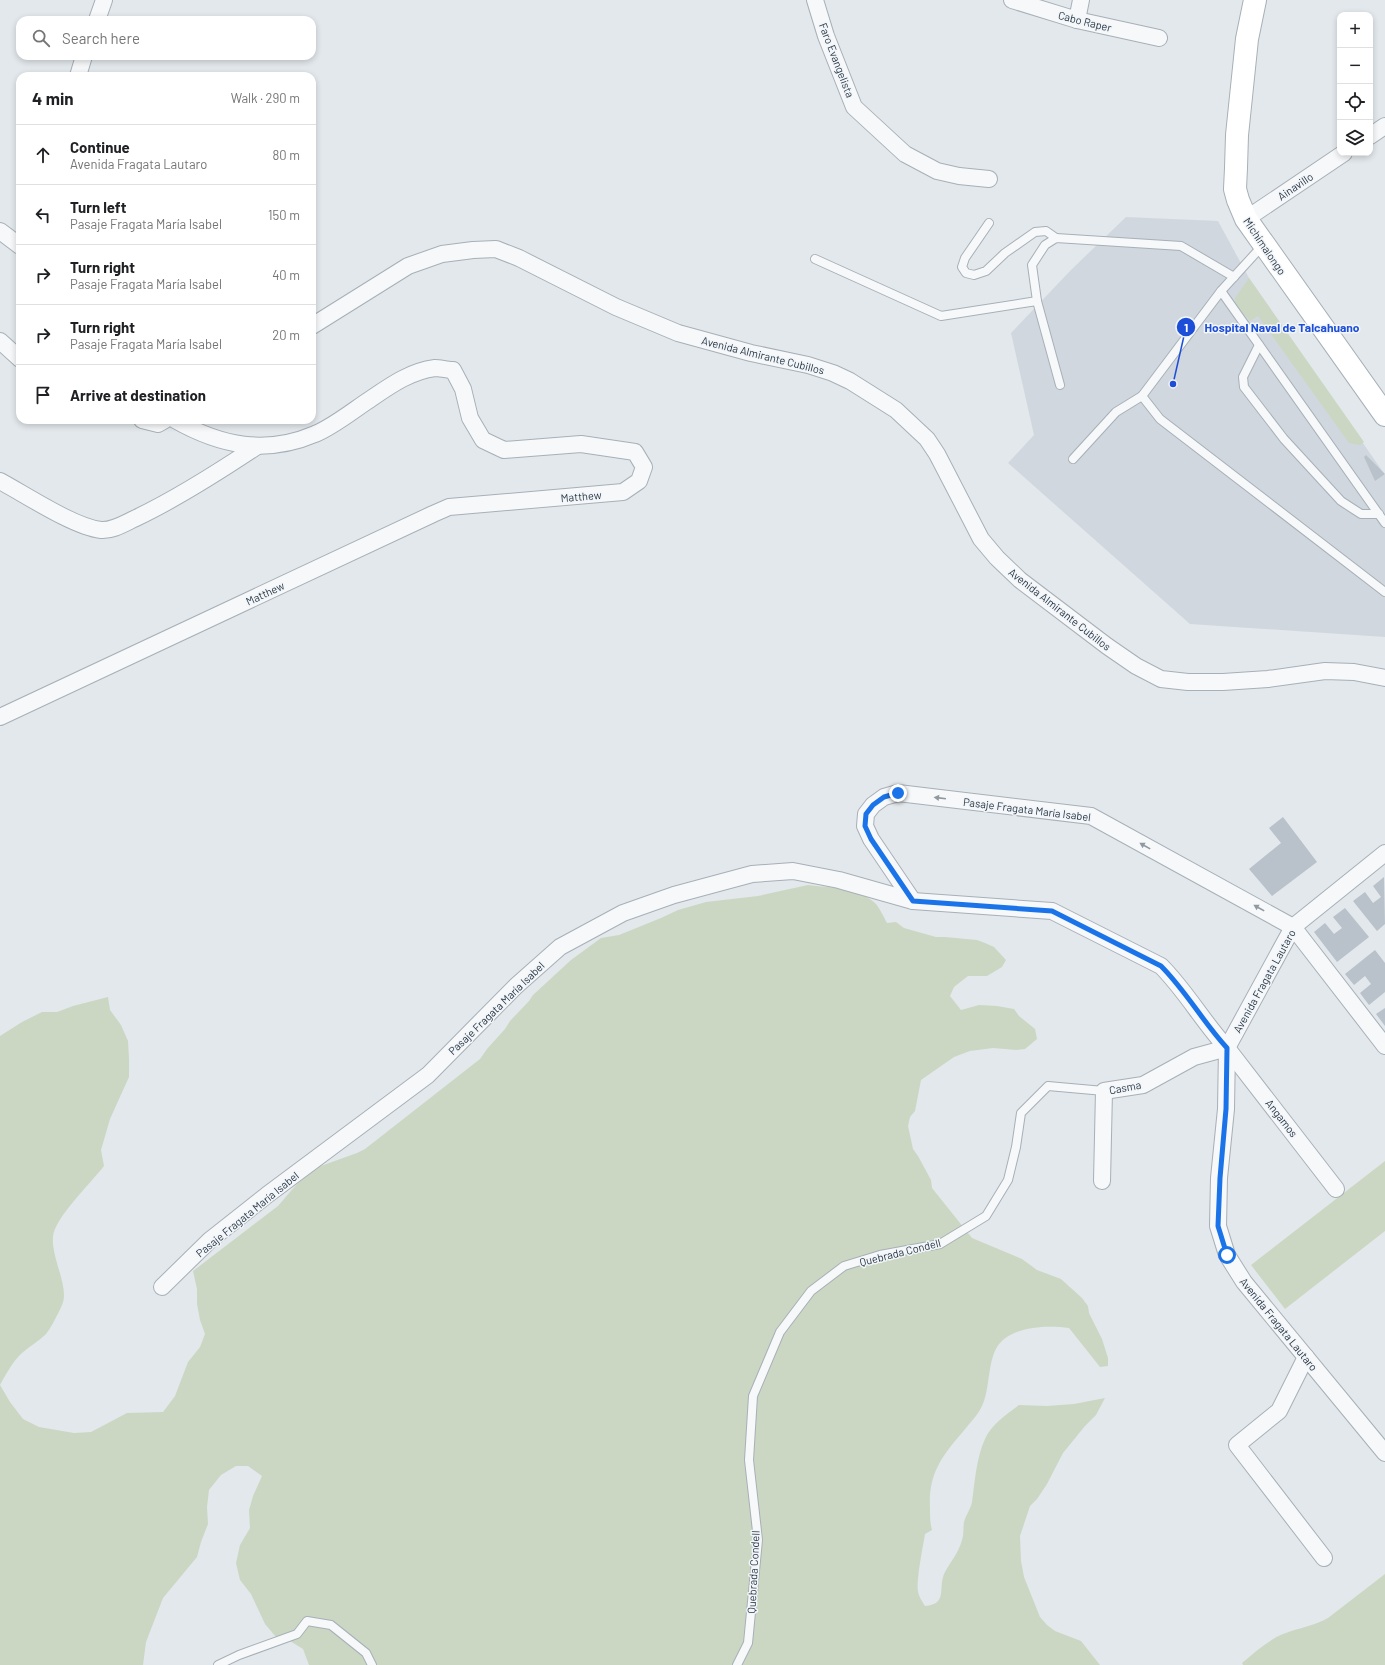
<!DOCTYPE html>
<html lang="en">
<head>
<meta charset="utf-8">
<style>
  body { margin:0; font-family:Barlow,sans-serif; background:#f6f6f6; color:#202124 }
  .controls { position:absolute; right:12px; top:12px; display:grid; overflow:hidden; border-radius:8px; box-shadow:0 2px 6px #0003 }
  .controls button { width:36px; height:36px; display:grid; place-items:center; padding:0; border:0; border-bottom:1px solid #e0e0e0; background:#fff; color:#202124; font:20px sans-serif }
  .stop { position:absolute; width:12px; height:12px; margin:-9px; border:3px solid #1a73e8; border-radius:50%; background:#fff }
  .stop.end { background:#1a73e8; border-color:#fff; box-shadow:0 1px 4px #0008 }
  .list { margin:0; padding:0; list-style:none }
  h2 { display:flex; justify-content:space-between; align-items:center; height:52px; margin:0; padding:0 16px; font-size:17px }
  h2 small { font-size:13px; font-weight:400; color:#757577 }
  .list li { display:grid; grid-template-columns:26px 1fr auto; gap:12px; align-items:center; box-sizing:border-box; height:60px; padding:0 16px; border-top:1px solid #e0e0e0 }
  .list b { display:block; font-size:15px; white-space:nowrap }
  .list p { margin:0; font-size:13px; white-space:nowrap; color:#757577 }
  .list em { font-size:13px; font-style:normal; color:#757577 }
  .icon { flex:none; width:22px; height:22px; fill:none; stroke:currentColor; stroke-width:2; stroke-linecap:round; stroke-linejoin:round }
  .map { position:relative; flex:none; width:1385px; height:1665px; overflow:hidden }
  .search { position:absolute; background:#fff; box-shadow:0 2px 6px #0003; left:16px; top:16px; width:300px; height:44px; display:flex; align-items:center; gap:10px; box-sizing:border-box; padding:0 14px; border-radius:12px; color:#757577; font-size:15px }
  .panel { position:absolute; background:#fff; box-shadow:0 2px 6px #0003; left:16px; top:72px; width:300px; height:352px; border-radius:12px }
  .map>svg:first-child { display:block }
  .built { fill:#d0d7de }
  .green { fill:#cbd7c3 }
  .building { fill:#b9c2ca }
  .lines { fill:none; stroke-linecap:round; stroke-linejoin:round }
  .lane-casing { stroke:#a7b0b7; stroke-width:10 }
  .street-casing { stroke:#a7b0b7; stroke-width:18 }
  .secondary-casing { stroke:#a7b0b7; stroke-width:24 }
  .lane { stroke:#f6f8fa; stroke-width:8 }
  .street { stroke:#f6f8fa; stroke-width:16 }
  .secondary { stroke:#fff; stroke-width:22 }
  .oneway { fill:#9098a0 }
  .route { stroke:#1a73e8; stroke-width:5 }
  .labels { text-anchor:middle; dominant-baseline:central; stroke-width:3; stroke-linejoin:round; paint-order:stroke }
  .street-label { font-size:11px; fill:#293846; stroke:#f3f6f9 }
  .leader { fill:none; stroke:#1d4ed8; stroke-width:1.5 }
  .callout-dot { fill:#1d4ed8; stroke:#f3f6f9; stroke-width:1.5 }
  .mark-label { font-size:12px; text-anchor:middle; font-weight:bold; fill:#fff }
  .callout-label { font-size:12px; text-anchor:middle; font-weight:bold; fill:#1d4ed8; stroke:#f3f6f9; stroke-width:3; stroke-linejoin:round; paint-order:stroke }
</style>
</head>
<body>
<div class="map">
<svg width="1385" height="1665" viewBox="0 0 1385 1665">
  <rect width="100%" height="100%" fill="#e3e8ec"/>
  <polygon class="built" points="1126,217 1218,221 1249,278 1385,475 1385,637 1190,624 1008,463 1034,435 1011,333 1071,270"/>
  <g class="green">
    <polygon points="1249,278 1364,442 1360,445 1349,443 1258,316 1250,321 1235,304 1235,298"/>
    <path d="M808 885C830 888 859 887 876 904 880 909 884 917 887 923L896 922 904 928 936 937H945L977 940 985 943 994 947 1006 960 1002 967 987 976H968L954 987 950 996 961 1010 979 1005 997 1006 1014 1009 1019 1016 1035 1029 1037 1039 1025 1049 1016 1050 993 1048 970 1051 954 1057 921 1080 915 1111 910 1117 908 1126 913 1149 918 1156 931 1180 932 1188 972 1238 1022 1259 1037 1270 1061 1279 1082 1298 1088 1306 1089 1313 1102 1339 1108 1358V1366L1100 1367 1069 1328C1048 1325 1015 1326 1000 1343 988 1356 990 1385 984 1401 980 1413 973 1419 966 1428 943 1455 928 1472 930 1509 930 1516 930 1523 932 1530L925 1534C923 1547 916 1580 918 1592 919 1597 922 1601 925 1606 949 1604 937 1587 945 1572 951 1561 959 1552 962 1540 964 1534 963 1527 964 1522 966 1515 971 1508 972 1502 975 1481 976 1459 985 1439 991 1425 1007 1414 1019 1405L1047 1406 1074 1404 1105 1398 1096 1415 1085 1426 1063 1453 1047 1484 1037 1499 1030 1506 1020 1536 1021 1561 1024 1577 1040 1617 1047 1625 1055 1631 1081 1641 1100 1665H309L303 1649 290 1641 276 1637 265 1624 251 1594 240 1580 236 1563 240 1545 250 1528 249 1510 253 1496 262 1476 248 1466H236L221 1475 209 1490 207 1507 208 1524 201 1542 197 1557 163 1598 146 1642 143 1665H0V1036L22 1022 42 1012H57L73 1006 108 997 110 1010 121 1025 128 1041 129 1059V1077L110 1119 101 1150 104 1166C92 1182 54 1218 53 1237 51 1258 70 1288 62 1305 60 1310 50 1330 46 1334 39 1341 30 1346 22 1353 13 1361 6 1374 0 1385L10 1402 23 1419 39 1427 74 1433 91 1432 127 1413 163 1412 175 1396 188 1362 200 1347 205 1334 200 1320 197 1304V1289L193 1271 278 1206 296 1185 318 1167 357 1153 365 1149 480 1059 487 1049 505 1029 510 1021 529 1001 533 995 571 960 601 938 619 935 661 918 678 910 706 902 758 896Z"/>
    <polygon points="1385,1161 1385,1231 1285,1309 1251,1265"/>
    <path d="M1385 1574V1665H1243L1242 1663C1254 1653 1268 1640 1283 1634 1298 1628 1314 1626 1328 1618Z"/>
  </g>
  <g class="building">
    <polygon points="1366,455 1385,474 1375,481 1364,457"/>
    <polygon points="1283,817 1317,862 1272,896 1249,869 1281,843 1269,828"/>
    <polygon points="1384,877 1385,924 1377,931 1353,901 1365,892 1373,903 1381,897 1373,886"/>
    <polygon points="1345,908 1369,937 1337,962 1314,932 1325,923 1334,934 1342,928 1333,917"/>
    <polygon points="1375,950 1385,963 1385,992 1369,1005 1360,993 1371,984 1365,976 1354,985 1345,974"/>
    <polygon points="1385,1008 1385,1026 1376,1014"/>
  </g>
  <g class="lines">
    <g class="lane-casing">
      <g id="lane">
        <polyline points="989,223 965,258 962,267 966,273 974,275 986,271 1005,253 1035,232 1046,231 1056,238"/>
        <polyline points="1264,244 1221,291 1142,396 1160,419 1385,592"/>
        <polyline points="815,259 941,316 1037,301"/>
        <polyline points="1221,291 1385,523"/>
        <polyline points="1259,345 1243,377 1244,387 1284,439 1341,501 1361,514 1379,514"/>
        <polyline points="1060,385 1037,301 1032,265 1045,245 1056,238 1181,246 1234,277"/>
        <polyline points="1073,459 1116,412 1142,396"/>
        <polyline points="218,1665 239,1655 297,1634 307,1621 331,1625 366,1653 372,1665"/>
        <polyline points="737,1665 748,1643 758,1540 749,1460 753,1396 780,1332 811,1291 844,1266 880,1255 940,1244 986,1216 1008,1180 1016,1147 1021,1113 1048,1086 1104,1091"/>
      </g>
    </g>
    <g class="street-casing">
      <g id="street">
        <polyline points="815,0 826,36 854,107 905,154 937,171 959,176 989,179"/>
        <polyline points="1012,0 1077,20 1159,38"/>
        <polyline points="97,20 104,0"/>
        <polyline points="1077,20 1081,0"/>
        <polyline points="78,76 84,56"/>
        <polyline points="1370,136 1385,126"/>
        <polyline points="1246,219 1344,153"/>
        <polyline points="0,231 20,246"/>
        <polyline points="312,326 408,266 442,254 473,250 496,249 519,258 616,307 678,333 751,353 808,365 833,373 850,381 896,410 927,439 937,454 981,539 997,558 1020,580 1107,646 1136,666 1161,679 1188,682 1223,682 1268,679 1325,671 1354,672 1385,678"/>
        <polyline points="0,341 20,359"/>
        <polyline points="142,420 158,424 165,420"/>
        <path d="M0 481C26 495 74 527 101 530 113 531 125 523 136 518 178 498 217 473 256 447"/>
        <path d="M0 717 433 514 449 507 623 492 639 481 644 467 635 452 581 444 504 450 483 440 470 418 463 389 453 370C447 370 440 368 435 368 411 371 391 385 372 398 355 409 333 427 315 434 266 455 221 446 175 420"/>
        <polyline points="1385,853 1293,927 1227,1048 1226,1109 1219,1178 1218,1226 1227,1255 1244,1282 1385,1453"/>
        <polyline points="913,901 871,839 865,826 866,814 873,805 884,797 898,793 1091,816 1293,927 1385,1046"/>
        <polyline points="1102,1181 1104,1091 1143,1085 1194,1057 1227,1048"/>
        <path d="M162 1287 210 1240 267 1195 428 1075 516 986 560 947 623 913 674 895 752 874 793 871 839 880 913 901 1052 911 1161 966C1186 991 1203 1022 1227 1048L1336 1189"/>
        <polyline points="1306,1357 1279,1411 1237,1445 1324,1558"/>
      </g>
    </g>
    <g class="secondary-casing">
      <polyline id="secondary" points="1255,0 1247,39 1237,135 1236,168 1235,189 1238,200 1246,219 1385,415"/>
    </g>
    <use href="#lane" class="lane"/>
    <use href="#street" class="street"/>
    <use href="#secondary" class="secondary"/>
  </g>
  <defs><path id="oneway-solid" d="M-6-.8H1V-3.2L6.5 0L1 3.2V.8H-6Z"/></defs>
  <g class="oneway">
    <use href="#oneway-solid" transform="translate(940 798) rotate(-173)"/>
    <use href="#oneway-solid" transform="translate(1145 846) rotate(-151)"/>
    <use href="#oneway-solid" transform="translate(1259 908) rotate(-151)"/>
  </g>
  <g class="lines">
    <path class="route" d="M898 793 884 797 873 805 866 814 865 826 871 839 913 901 1052 911 1161 966C1186 991 1203 1022 1227 1048L1226 1109 1220 1178 1218 1226 1227 1255"/>
  </g>
  <g class="labels">
    <g class="street-label">
      <text transform="translate(1085 21) rotate(14)">Cabo Raper</text>
      <text transform="translate(837 60) rotate(69)">Faro Evangelista</text>
      <text transform="translate(1295 186) rotate(-34)">Ainavillo</text>
      <text transform="translate(1265 246) rotate(56)">Michimalongo</text>
      <text transform="translate(763 355) rotate(14)">Avenida Almirante Cubillos</text>
      <text transform="translate(581 496) rotate(-5)">Matthew</text>
      <text transform="translate(265 593) rotate(-25)">Matthew</text>
      <text transform="translate(1060 609) rotate(38)">Avenida Almirante Cubillos</text>
      <text transform="translate(1027 809) rotate(7)">Pasaje Fragata María Isabel</text>
      <text transform="translate(1264 981) rotate(-61)">Avenida Fragata Lautaro</text>
      <text transform="translate(496 1008) rotate(-44)">Pasaje Fragata María Isabel</text>
      <text transform="translate(1125 1087) rotate(-11)">Casma</text>
      <text transform="translate(1282 1118) rotate(52)">Angamos</text>
      <text transform="translate(247 1214) rotate(-39)">Pasaje Fragata María Isabel</text>
      <text transform="translate(900 1252) rotate(-14)">Quebrada Condell</text>
      <text transform="translate(1279 1324) rotate(51)">Avenida Fragata Lautaro</text>
      <text transform="translate(753 1572) rotate(-87)">Quebrada Condell</text>
    </g>
  </g>
  <path class="leader" d="M1173 384L1186 327"/>
  <g class="callout-dot">
    <circle cx="1173" cy="384" r="4"/>
    <circle cx="1186" cy="327" r="10"/>
  </g>
  <g class="mark-label">
    <text x="1186" y="332">1</text>
  </g>
  <g class="callout-label">
    <text x="1282" y="332">Hospital Naval de Talcahuano</text>
  </g>
</svg>
<div class="controls">
<button>+</button>
<button>−</button>
<button><svg class="icon" aria-label="locate" viewBox="0 0 24 24"><circle cx="12" cy="12" r="6"/><path d="M12 2v4M12 18v4M2 12h4M18 12h4"/></svg></button>
<button><svg class="icon" aria-label="layers" viewBox="0 0 24 24"><path d="M12 4l9 5-9 5-9-5zM3 14l9 5 9-5"/></svg></button>
</div>
<div class="stop" style="left:1227px;top:1255px"></div>
<div class="stop end" style="left:898px;top:793px"></div>
<div class="search"><svg class="icon" aria-label="search" viewBox="0 0 24 24"><circle cx="10" cy="10" r="6"/><path d="M15 15l6 6"/></svg>Search here</div>
<section class="panel">
<h2>4 min<small>Walk · 290 m</small></h2>
<ul class="list">
<li><svg class="icon" aria-label="ahead" viewBox="0 0 24 24"><path d="M12 20V5M6 11l6-6 6 6"/></svg><div><b>Continue</b><p>Avenida Fragata Lautaro</p></div><em>80 m</em></li>
<li><svg class="icon" aria-label="left" viewBox="0 0 24 24"><path d="M17 20v-9H6M10 6l-5 5 5 5"/></svg><div><b>Turn left</b><p>Pasaje Fragata María Isabel</p></div><em>150 m</em></li>
<li><svg class="icon" aria-label="right" viewBox="0 0 24 24"><path d="M7 20v-9h11M14 6l5 5-5 5"/></svg><div><b>Turn right</b><p>Pasaje Fragata María Isabel</p></div><em>40 m</em></li>
<li><svg class="icon" aria-label="right" viewBox="0 0 24 24"><path d="M7 20v-9h11M14 6l5 5-5 5"/></svg><div><b>Turn right</b><p>Pasaje Fragata María Isabel</p></div><em>20 m</em></li>
<li><svg class="icon" aria-label="arrive" viewBox="0 0 24 24"><path d="M6 21V4h12l-3 4 3 4H6"/></svg><div><b>Arrive at destination</b></div></li>
</ul>
</section>
</div>
</body>
</html>
